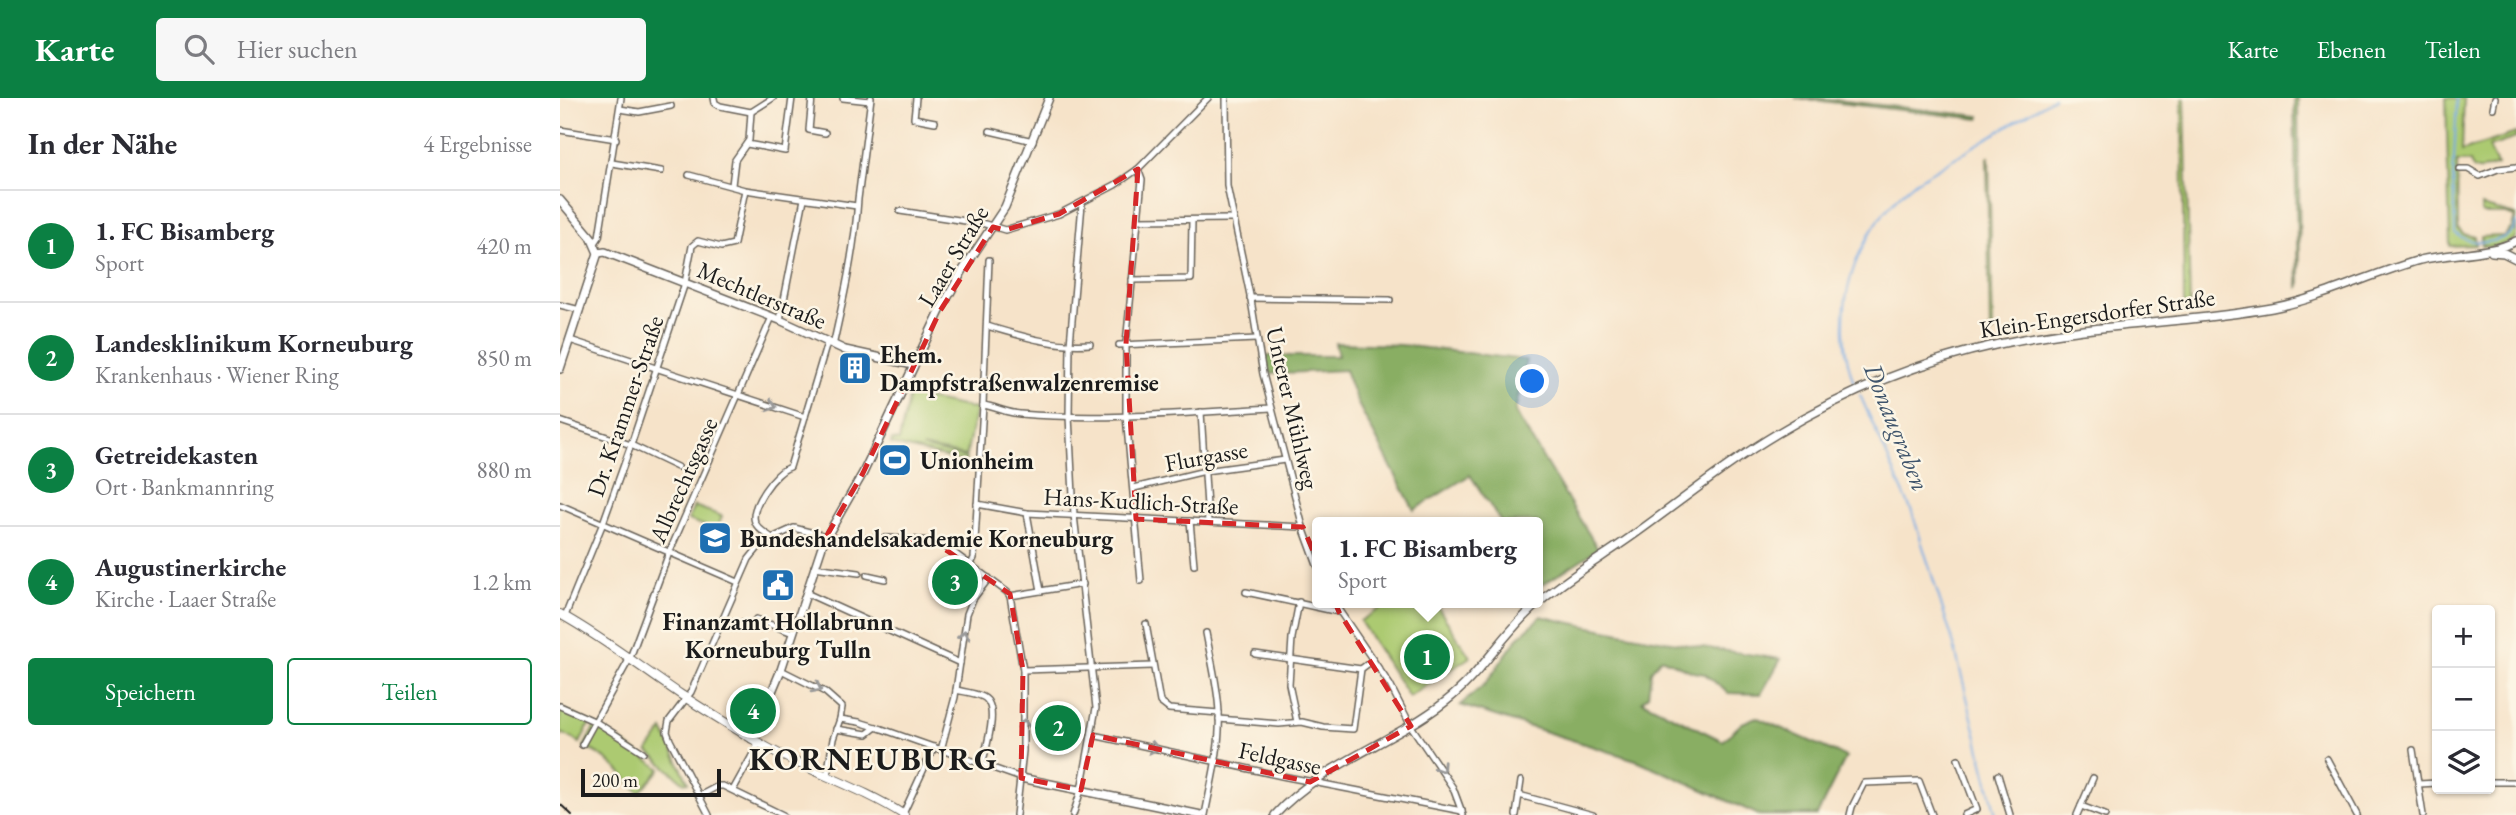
<!DOCTYPE html>
<html lang="de">
<head>
<meta charset="utf-8">
<style>
  body { margin:0; font-family:"EB Garamond",serif; background:#f7f7f7; color:#2b2b33 }
  .controls { position:absolute; right:21px; bottom:21px; display:grid; overflow:hidden; border-radius:7px; box-shadow:0 2px 5px #0004 }
  .controls button { width:63px; height:63px; display:grid; place-items:center; padding:0; border:0; border-bottom:2px solid #e1e1e2; background:#fff; color:#2b2b33; font:35px sans-serif }
  .scale { position:absolute; left:21px; bottom:18px; width:140px; box-sizing:border-box; padding-left:7px; border:4px solid #1c1c1c; border-top:0; font-size:19px; line-height:24px; white-space:nowrap; color:#1c1c1c; -webkit-text-stroke:5px #fcf5e5; paint-order:stroke }
  .you { position:absolute; left:973px; top:284px; width:24px; height:24px; margin:-18px; border:5px solid #fff; border-radius:50%; background:#1a73e8; box-shadow:0 0 0 10px #1a73e833 }
  .badge { display:grid; place-items:center; width:46px; height:46px; border-radius:50%; background:#0b8043; color:#fff; font-size:23px; font-weight:700 }
  .pin { position:absolute; translate:-50% -50%; border:4px solid #fff; box-shadow:0 2px 7px #0006 }
  .popup { position:absolute; left:752px; top:419px; width:231px; height:91px; box-sizing:border-box; display:grid; place-content:center; border-radius:7px; background:#fff; filter:drop-shadow(0 2px 5px #0005); font-size:23px; white-space:nowrap; color:#7c7c81 }
  .popup b { font-size:26px; color:#2b2b33 }
  .popup::after { content:''; position:absolute; left:50%; top:100%; margin-left:-14px; border:14px solid transparent; border-top-color:#fff }
  .list { margin:0; padding:0; list-style:none }
  h2 { display:flex; justify-content:space-between; align-items:center; height:91px; margin:0; padding:0 28px; font-size:30px }
  h2 small { font-size:23px; font-weight:400; color:#7c7c81 }
  .list li { display:grid; grid-template-columns:46px 1fr auto; gap:21px; align-items:center; box-sizing:border-box; height:112px; padding:0 28px; border-top:2px solid #e1e1e2 }
  .list b { display:block; font-size:26px; white-space:nowrap }
  .list p { margin:0; font-size:23px; white-space:nowrap; color:#7c7c81 }
  .list em { font-size:23px; font-style:normal; color:#7c7c81 }
  .actions { display:flex; gap:14px; padding:21px 28px }
  .actions a { flex:1; padding:16px 0; border:2px solid #0b8043; border-radius:7px; text-align:center; font-size:24px; color:#0b8043 }
  .actions .main { background:#0b8043; color:#fff }
  .icon { flex:none; width:38px; height:38px; fill:none; stroke:currentColor; stroke-width:2; stroke-linecap:round; stroke-linejoin:round }
  .map { position:relative; flex:none; width:1956px; height:717px; overflow:hidden }
  header { display:flex; align-items:center; gap:42px; box-sizing:border-box; height:98px; padding:0 35px; background:#0b8043; color:#fff }
  header strong { font-size:33px }
  nav { display:flex; gap:38px; margin-inline-start:auto; font-size:24px }
  .search { width:490px; height:63px; background:#f7f7f7; display:flex; align-items:center; gap:18px; box-sizing:border-box; padding:0 24px; border-radius:7px; color:#7c7c81; font-size:26px }
  main { display:flex }
  aside { flex:1; background:#fff }
  .map>svg:first-child { display:block }
  .green { fill:#acca71; stroke:#647346; stroke-width:2 }
  .forest { fill:#89ae63; stroke:#526540; stroke-width:2 }
  .lines { fill:none; stroke-linecap:round; stroke-linejoin:round }
  .stream { stroke:#77abe4; stroke-width:2 }
  .street-tunnel { stroke:#cabba6; stroke-width:5; stroke-dasharray:5 2.5; stroke-linecap:butt }
  .street-casing { stroke:#686259; stroke-width:8 }
  .secondary-casing { stroke:#686259; stroke-width:10 }
  .primary-casing { stroke:#686259; stroke-width:10 }
  .street { stroke:#fff; stroke-width:5 }
  .secondary { stroke:#fff; stroke-width:7 }
  .primary { stroke:#fff; stroke-width:8 }
  .rail { stroke:#1c1c1c; stroke-width:2 }
  .oneway { stroke:#999 }
  .marked { fill:none; stroke:#d62828; stroke-width:5; stroke-dasharray:14 9; stroke-linejoin:round }
  .labels { text-anchor:middle; dominant-baseline:central; stroke-width:5; stroke-linejoin:round; paint-order:stroke }
  .street-label { font-size:24px; fill:#1c1c1c; stroke:#fcf5e5 }
  .poi-label { font-size:24px; font-weight:bold; fill:#1c1c1c; stroke:#fcf5e5; text-anchor:start }
  .water-label { font-size:26px; font-style:italic; fill:#40556c; stroke:#fcf5e5 }
  .district-label { font-size:32px; font-weight:bold; letter-spacing:2px; fill:#1c1c1c; stroke:#fcf5e5 }
</style>
</head>
<body>
<header>
<strong>Karte</strong>
<div class="search"><svg class="icon" aria-label="search" viewBox="0 0 24 24"><circle cx="10" cy="10" r="6"/><path d="M15 15l6 6"/></svg>Hier suchen</div>
<nav><a>Karte</a><a>Ebenen</a><a>Teilen</a></nav>
</header>
<main>
<aside>
<h2>In der Nähe<small>4 Ergebnisse</small></h2>
<ul class="list">
<li><span class="badge">1</span><div><b>1. FC Bisamberg</b><p>Sport</p></div><em>420 m</em></li>
<li><span class="badge">2</span><div><b>Landesklinikum Korneuburg</b><p>Krankenhaus · Wiener Ring</p></div><em>850 m</em></li>
<li><span class="badge">3</span><div><b>Getreidekasten</b><p>Ort · Bankmannring</p></div><em>880 m</em></li>
<li><span class="badge">4</span><div><b>Augustinerkirche</b><p>Kirche · Laaer Straße</p></div><em>1.2 km</em></li>
</ul>
<div class="actions"><a class="main">Speichern</a><a>Teilen</a></div>
</aside>
<div class="map">
<svg width="1956" height="717" viewBox="0 0 1956 717">
  <rect width="100%" height="100%" fill="#fcf5e5"/>
  <filter id="ink" filterUnits="userSpaceOnUse"><feTurbulence type="fractalNoise" baseFrequency=".0143" numOctaves="2"/><feDisplacementMap in="SourceGraphic" scale="14" xChannelSelector="R" yChannelSelector="G"/><feConvolveMatrix kernelMatrix="1 2 1 2 8 2 1 2 1" color-interpolation-filters="sRGB"/></filter>
  <filter id="wash" filterUnits="userSpaceOnUse"><feTurbulence type="fractalNoise" baseFrequency=".00686" numOctaves="4" result="noise"/><feDisplacementMap in="SourceGraphic" scale="28" xChannelSelector="R" yChannelSelector="G"/><feGaussianBlur stdDeviation="1.57" result="paint"/><feColorMatrix in="noise" values="0 0 0 0 0 0 0 0 0 0 0 0 0 0 0 0 0 1.4 0 .05"/><feComposite in="paint" operator="in"/></filter>
  <g filter="url(#wash)">
    <rect width="100%" height="100%" fill="#f6e3c9"/>
    <g class="green">
      <polygon points="1622,0 1625,0 1630,210 1624,210"/>
      <path d="M1886 0H1904L1902 53 1956 35V40L1929 49 1937 67C1927 71 1914 78 1910 64H1897L1898 131 1903 136 1915 139 1916 147 1890 148Z"/>
      <polygon points="1429,59 1433,235 1430,235 1427,60"/>
      <path d="M1921 108 1956 117V139C1948 147 1933 150 1922 148L1921 139 1944 138 1952 130 1955 119 1946 116H1922Z"/>
      <polygon points="349,297 416,311 406,358 362,349 406,360 405,364 331,346 332,342 339,343"/>
      <polygon points="134,408 162,418 157,432 128,422"/>
      <polygon points="829,505 875,505 910,559 849,599 800,523"/>
      <polygon points="0,610 30,625 20,645 2,635 0,638"/>
      <path d="M35 628 64 645 101 671 79 695C64 676 47 658 24 649Z"/>
      <polygon points="103,632 128,684 124,685 88,653"/>
    </g>
    <g class="forest">
      <polygon points="1235,0 1258,0 1420,18 1419,21"/>
      <polygon points="1734,0 1738,0 1740,188 1738,190"/>
      <polygon points="775,245 841,247 966,262 955,314 1038,451 982,487 977,479 977,424 941,424 910,377 854,412 797,304 785,272 706,276 703,258 778,258"/>
      <path d="M981 518C1060 537 1140 549 1221 561L1201 596 1168 595 1145 576 1133 574 1101 560 1091 573 1088 597 1082 603 1163 643 1182 625 1196 619 1286 659 1257 717H1199L1079 663 900 607 926 585 957 541Z"/>
    </g>
    <g class="lines">
      <g class="stream">
        <path d="M1897 0 1893 81 1895 135C1911 148 1939 147 1954 132L1956 124"/>
        <path d="M1297 292C1265 218 1294 132 1355 84L1494 0"/>
        <polyline points="1300,297 1352,414 1394,547 1436,717"/>
      </g>
    </g>
  </g>
  <g filter="url(#ink)">
    <g class="lines">
      <polyline class="street-tunnel" points="170,522 180,525"/>
      <g class="street-casing">
        <g id="street">
          <polyline points="154,0 155,5 160,8 191,14"/>
          <polyline points="252,0 249,32 265,35"/>
          <polyline points="283,0 310,3"/>
          <polyline points="356,0 354,20 375,24"/>
          <polyline points="666,0 667,88 691,202 703,276 743,429 757,467"/>
          <polyline points="1933,10 1935,0"/>
          <polyline points="60,11 79,14 111,8"/>
          <polyline points="191,14 213,0"/>
          <polyline points="0,32 56,41"/>
          <polyline points="430,33 473,43"/>
          <polyline points="187,46 225,53 232,0"/>
          <polyline points="52,65 101,73"/>
          <polyline points="578,71 582,82 566,246 566,318 581,483"/>
          <polyline points="1900,71 1908,71 1920,78 1938,71 1956,69"/>
          <polyline points="129,77 185,92 297,108"/>
          <polyline points="172,87 175,62 189,42 191,14"/>
          <polyline points="340,113 425,126 445,132 499,116 555,87 578,71 648,0"/>
          <polyline points="578,122 673,121"/>
          <polyline points="35,145 39,139 61,0"/>
          <polyline points="572,182 631,181 632,122"/>
          <polyline points="690,200 830,202"/>
          <polyline points="0,207 20,212"/>
          <polyline points="220,222 244,101"/>
          <path d="M427 228C461 238 495 249 530 246"/>
          <polyline points="10,242 245,319"/>
          <polyline points="559,247 697,241"/>
          <path d="M273 248C284 199 295 150 298 101L311 0"/>
          <path d="M423 307C436 309 447 315 460 316 543 323 628 315 711 310"/>
          <polyline points="641,314 648,424"/>
          <polyline points="0,323 71,347 117,369"/>
          <polyline points="574,390 645,373 725,362"/>
          <polyline points="417,406 467,415 743,429"/>
          <polyline points="0,407 178,484"/>
          <polyline points="467,415 481,493"/>
          <polyline points="630,423 634,467"/>
          <path d="M212 440C206 435 197 431 195 424 189 410 215 373 230 369L267 245"/>
          <polyline points="411,466 414,460 423,307 429,162"/>
          <polyline points="254,469 299,475"/>
          <polyline points="307,477 325,481"/>
          <polyline points="686,494 779,514"/>
          <polyline points="246,495 400,565"/>
          <polyline points="450,498 523,486"/>
          <polyline points="774,505 830,587 851,628 893,690 903,717"/>
          <polyline points="5,518 43,425 71,347 125,185 132,148 138,143 161,149 174,146 185,92"/>
          <polyline points="180,525 192,528 196,521 233,535"/>
          <polyline points="586,526 600,604 609,611 659,615"/>
          <polyline points="695,556 801,571"/>
          <polyline points="221,572 265,594 282,609 280,621 273,641 267,678"/>
          <polyline points="463,572 593,568"/>
          <path d="M396 592C405 594 415 595 423 599 441 608 425 652 422 667"/>
          <polyline points="0,608 36,624 83,654"/>
          <polyline points="280,621 299,624 322,631 461,680"/>
          <polyline points="659,621 719,626 742,624 763,629 793,631 801,571 813,562"/>
          <polyline points="737,624 729,586 732,540 739,504"/>
          <polyline points="276,631 307,636 316,629"/>
          <polyline points="533,637 722,678 902,713"/>
          <polyline points="22,647 70,560 109,455 212,219"/>
          <polyline points="381,652 395,599 407,516 413,501 429,480"/>
          <polyline points="1853,652 1863,717"/>
          <polyline points="1398,661 1417,711 1404,717"/>
          <polyline points="1767,661 1797,717"/>
          <polyline points="1438,677 1450,717"/>
          <polyline points="1930,684 1956,684"/>
          <polyline points="1859,686 1877,685"/>
          <polyline points="173,692 199,645"/>
          <polyline points="959,697 1033,717"/>
          <polyline points="139,698 158,688 163,688 223,717"/>
          <polyline points="1521,708 1545,717"/>
          <polyline points="343,716 374,649"/>
          <polyline points="149,717 110,642 107,634 109,623 131,594 189,461 198,450 212,440 234,430 277,441 328,440 373,443 386,449 447,494 450,498 463,572 463,653 456,717"/>
          <polyline points="513,717 521,692 536,610 514,417 509,318 510,246 522,106"/>
          <path d="M645 717C651 684 661 649 659 615 658 588 651 562 646 535"/>
          <polyline points="956,717 961,683"/>
          <polyline points="1290,717 1292,709 1304,685 1359,683 1372,717"/>
          <polyline points="1517,717 1533,680"/>
        </g>
      </g>
      <g class="secondary-casing">
        <g id="secondary">
          <polyline points="0,102 31,139 38,155 0,271"/>
          <polyline points="1932,154 1944,155 1956,161"/>
          <polyline points="38,155 45,154 220,222 285,252 353,267"/>
          <polyline points="192,641 221,572 263,445 303,375 380,213 403,172 445,109 489,0"/>
          <polyline points="461,680 641,717"/>
          <path d="M715 717C761 666 831 646 885 604 921 577 942 536 976 507 1007 479 1045 458 1079 433 1125 400 1169 364 1218 335 1286 294 1361 263 1439 246 1529 226 1622 226 1712 210 1763 200 1810 176 1860 162 1889 155 1932 156 1956 143"/>
        </g>
      </g>
      <g class="primary-casing">
        <path id="primary" d="M0 516C42 539 80 569 120 596 146 613 174 630 201 646 247 673 299 688 344 717"/>
      </g>
      <use href="#street" class="street"/>
      <use href="#secondary" class="secondary"/>
      <use href="#primary" class="primary"/>
      <polyline class="rail" points="0,706 12,717"/>
    </g>
    <defs><path id="oneway-chevron" d="M-2-3.5L2.5 0L-2 3.5" fill="none" stroke-width="1.6" stroke-linecap="round" stroke-linejoin="round" transform="scale(1.75)"/></defs>
    <g class="oneway">
      <use href="#oneway-chevron" transform="translate(212 308) rotate(18)"/>
      <use href="#oneway-chevron" transform="translate(404 537) rotate(-82)"/>
      <use href="#oneway-chevron" transform="translate(257 590) rotate(28)"/>
      <use href="#oneway-chevron" transform="translate(464 626) rotate(-90)"/>
      <use href="#oneway-chevron" transform="translate(594 650) rotate(13)"/>
      <use href="#oneway-chevron" transform="translate(881 670) rotate(57)"/>
    </g>
  </g>
  <path class="marked" d="M578 71 566 246 576 421 743 429 779 514 851 628 750 684 533 637 521 692 461 680 463 572 450 496 373 443 266 439 303 375 380 213 433 129 445 132 499 116Z"/>
  <defs>
    <g id="building-square" transform="scale(1.75)"><rect x="-9" y="-9" width="18" height="18" rx="4" fill="#1f6fb2" stroke="#fcf5e5"/><path d="M-4-6H4V6H1V3H-1V6H-4ZM-2.5-4.3h1.7v1.8h-1.7ZM.8-4.3h1.7v1.8H.8ZM-2.5-1h1.7V.8h-1.7ZM.8-1h1.7V.8H.8Z" fill="#fff"/></g>
    <g id="stadium-square" transform="scale(1.75)"><rect x="-9" y="-9" width="18" height="18" rx="4" fill="#1f6fb2" stroke="#fcf5e5"/><path d="M0-5a6.5 5 0 1 0 0 10a6.5 5 0 1 0 0-10ZM-3.5-1.8h7v3.6h-7Z" fill="#fff"/></g>
    <g id="school-square" transform="scale(1.75)"><rect x="-9" y="-9" width="18" height="18" rx="4" fill="#1f6fb2" stroke="#fcf5e5"/><path d="M0-5L7-2L0 1L-7-2ZM-4 1L0 2.5L4 1V4Q0 6-4 4Z" fill="#fff"/></g>
    <g id="civic-square" transform="scale(1.75)"><rect x="-9" y="-9" width="18" height="18" rx="4" fill="#1f6fb2" stroke="#fcf5e5"/><path d="M-.6-6.5H3V-4.5H.6V-3L4-1V1h2V6H-6V1h2V-1L-.6-3ZM-1.2 2.5V6h2.4V2.5Z" fill="#fff"/></g>
  </defs>
  <g fill-rule="evenodd">
    <use href="#building-square" x="295" y="270"/>
    <use href="#stadium-square" x="335" y="362"/>
    <use href="#school-square" x="155" y="440"/>
    <use href="#civic-square" x="218" y="487"/>
  </g>
  <g class="labels">
    <g class="street-label">
      <text transform="translate(393 158) rotate(-59)">Laaer Straße</text>
      <text transform="translate(202 197) rotate(23)">Mechtlerstraße</text>
      <text transform="translate(1537 215) rotate(-8)">Klein-Engersdorfer Straße</text>
      <text transform="translate(65 308) rotate(-71)">Dr. Krammer-Straße</text>
      <text transform="translate(733 310) rotate(77)">Unterer Mühlweg</text>
      <text transform="translate(646 358) rotate(-10)">Flurgasse</text>
      <text transform="translate(123 382) rotate(-66)">Albrechtsgasse</text>
      <text transform="translate(581 403) rotate(3)">Hans-Kudlich-Straße</text>
      <text transform="translate(720 660) rotate(12)">Feldgasse</text>
    </g>
    <g class="poi-label">
      <text x="320" y="256">Ehem.<tspan x="320" dy="28">Dampfstraßenwalzenremise</tspan></text>
      <text x="360" y="362">Unionheim</text>
      <text x="180" y="440">Bundeshandelsakademie Korneuburg</text>
      <text x="218" y="523" text-anchor="middle">Finanzamt Hollabrunn<tspan x="218" dy="28">Korneuburg Tulln</tspan></text>
    </g>
    <g class="water-label">
      <text transform="translate(1337 329) rotate(68)">Donaugraben</text>
    </g>
    <g class="district-label">
      <text x="314" y="661">KORNEUBURG</text>
    </g>
  </g>
</svg>
<div class="controls">
<button>+</button>
<button>−</button>
<button><svg class="icon" aria-label="layers" viewBox="0 0 24 24"><path d="M12 4l9 5-9 5-9-5zM3 14l9 5 9-5"/></svg></button>
</div>
<div class="scale">200 m</div>
<div class="you"></div>
<div class="pin badge" style="left:867px;top:559px">1</div>
<div class="popup"><b>1. FC Bisamberg</b>Sport</div>
<div class="pin badge" style="left:498px;top:630px">2</div>
<div class="pin badge" style="left:395px;top:484px">3</div>
<div class="pin badge" style="left:193px;top:613px">4</div>
</div>
</main>
</body>
</html>
